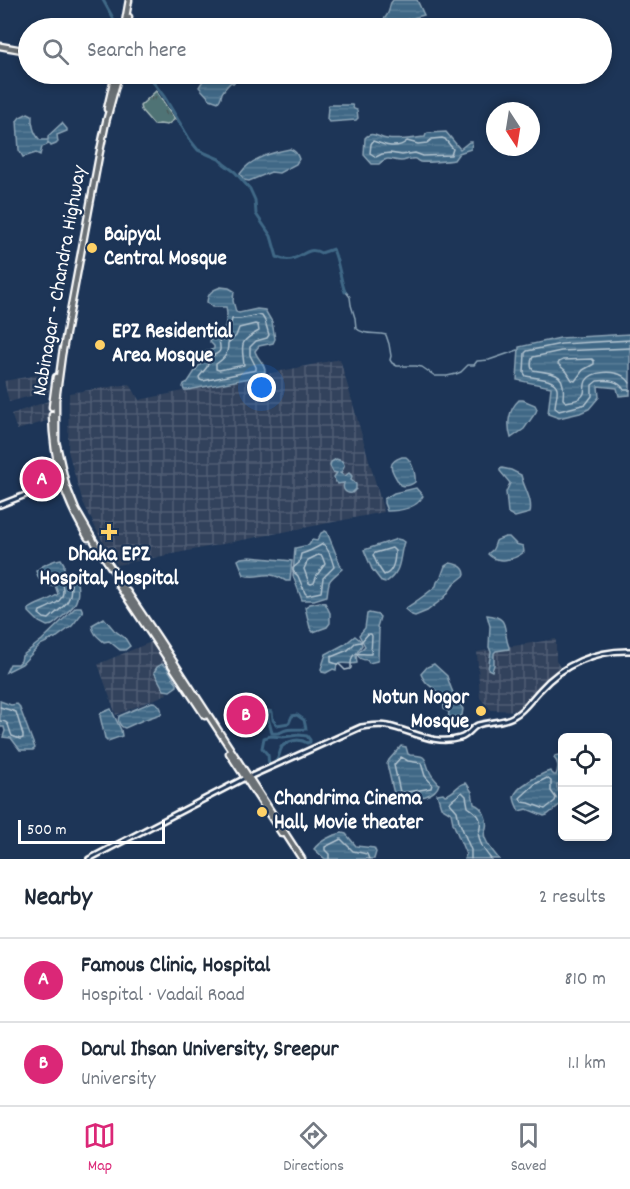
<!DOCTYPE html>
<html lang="en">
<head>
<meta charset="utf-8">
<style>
  body { margin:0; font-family:Dekko,sans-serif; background:#f6f6f7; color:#1f2937 }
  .controls { position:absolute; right:18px; bottom:18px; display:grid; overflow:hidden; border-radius:9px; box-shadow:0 3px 9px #0003 }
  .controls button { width:54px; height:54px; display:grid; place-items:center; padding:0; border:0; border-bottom:2px solid #e0e1e3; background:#fff; color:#1f2937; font:30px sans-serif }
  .compass { position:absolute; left:486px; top:102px; width:54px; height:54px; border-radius:50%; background:#fff; box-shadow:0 3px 9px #0003; rotate:168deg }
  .scale { position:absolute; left:18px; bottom:15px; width:147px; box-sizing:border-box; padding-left:6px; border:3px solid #fff; border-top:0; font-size:16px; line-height:21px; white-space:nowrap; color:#fff; -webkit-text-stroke:4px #1d3557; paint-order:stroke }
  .you { position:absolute; left:262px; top:388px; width:21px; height:21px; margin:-15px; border:4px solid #fff; border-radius:50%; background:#1a73e8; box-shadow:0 0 0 9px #1a73e833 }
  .badge { display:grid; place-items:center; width:39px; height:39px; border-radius:50%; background:#db2777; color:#fff; font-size:20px; font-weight:700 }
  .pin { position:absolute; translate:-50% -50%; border:3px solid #fff; box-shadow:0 2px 6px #0006 }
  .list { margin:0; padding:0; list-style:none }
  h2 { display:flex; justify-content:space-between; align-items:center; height:78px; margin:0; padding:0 24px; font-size:26px }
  h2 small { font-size:20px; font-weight:400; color:#747a83 }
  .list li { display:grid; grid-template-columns:39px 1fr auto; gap:18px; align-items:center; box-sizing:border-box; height:84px; padding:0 24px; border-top:2px solid #e0e1e3 }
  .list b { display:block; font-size:22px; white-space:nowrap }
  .list p { margin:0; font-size:20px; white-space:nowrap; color:#747a83 }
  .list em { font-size:20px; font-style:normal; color:#747a83 }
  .icon { flex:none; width:33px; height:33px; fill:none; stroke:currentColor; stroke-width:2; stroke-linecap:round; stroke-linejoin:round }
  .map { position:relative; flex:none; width:630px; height:859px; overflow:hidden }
  .search { position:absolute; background:#fff; box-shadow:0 3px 9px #0003; left:18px; right:18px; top:18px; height:66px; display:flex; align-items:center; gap:15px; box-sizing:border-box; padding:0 21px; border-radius:33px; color:#747a83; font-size:22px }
  .sheet { height:246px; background:#fff }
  nav { display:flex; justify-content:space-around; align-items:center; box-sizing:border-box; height:84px; border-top:2px solid #e0e1e3; background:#fff; font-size:16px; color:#747a83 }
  nav a { display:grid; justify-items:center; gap:3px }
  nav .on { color:#db2777 }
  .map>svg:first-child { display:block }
  .industrial { fill:url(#industrial-grid) }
  .grass { fill:url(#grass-tufts); stroke:#a7b9ba; stroke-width:1.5 }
  .water { fill:url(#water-rules); stroke:#8ca4b6; stroke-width:1.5 }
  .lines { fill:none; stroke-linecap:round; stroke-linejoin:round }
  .shore { stroke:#b2c3cf; stroke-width:1.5 }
  .stream { stroke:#8ca4b6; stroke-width:1.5 }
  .canal { stroke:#3f6886; stroke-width:3 }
  .tertiary-casing { stroke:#fff; stroke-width:8 }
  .trunk-casing { stroke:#fff; stroke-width:9 }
  .tertiary { stroke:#1d3557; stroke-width:3 }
  .trunk { stroke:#6a7074; stroke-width:4.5 }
  .poi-dot { fill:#ffd166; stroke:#1d3557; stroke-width:2 }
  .labels { text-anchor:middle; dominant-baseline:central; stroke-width:4.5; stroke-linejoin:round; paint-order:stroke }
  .poi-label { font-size:21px; font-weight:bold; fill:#fff; stroke:#1d3557; text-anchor:start }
  .street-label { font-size:21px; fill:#fff; stroke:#1d3557 }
</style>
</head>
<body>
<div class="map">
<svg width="630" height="859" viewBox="0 0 630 859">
  <defs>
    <pattern id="industrial-grid" width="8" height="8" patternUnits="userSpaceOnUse" patternTransform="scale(1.5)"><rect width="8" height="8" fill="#31425c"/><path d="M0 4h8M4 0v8" fill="none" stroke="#505e74"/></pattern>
    <pattern id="grass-tufts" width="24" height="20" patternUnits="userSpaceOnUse" patternTransform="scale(1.5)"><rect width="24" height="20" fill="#4f7374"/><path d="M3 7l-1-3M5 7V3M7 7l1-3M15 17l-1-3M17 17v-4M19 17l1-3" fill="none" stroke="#4d5a5a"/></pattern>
    <pattern id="water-rules" width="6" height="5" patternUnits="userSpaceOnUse" patternTransform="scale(1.5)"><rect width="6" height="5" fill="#3f6886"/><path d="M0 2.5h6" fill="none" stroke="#5c7f98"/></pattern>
  </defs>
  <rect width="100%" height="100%" fill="#1d3557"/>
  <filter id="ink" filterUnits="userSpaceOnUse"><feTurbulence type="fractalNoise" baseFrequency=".0167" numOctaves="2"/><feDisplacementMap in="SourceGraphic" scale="12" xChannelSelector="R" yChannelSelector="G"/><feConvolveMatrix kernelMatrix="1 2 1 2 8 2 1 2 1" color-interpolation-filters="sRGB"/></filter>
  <g filter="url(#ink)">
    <g class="industrial">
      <polygon points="340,359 384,512 117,565 100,537 83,502 77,483 68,451 69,393 130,384 139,400"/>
      <polygon points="48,373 49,391 9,402 4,381"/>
      <polygon points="51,400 50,420 17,430 11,414"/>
      <polygon points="556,639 556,661 562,670 521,711 491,710 480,698 477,652"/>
      <polygon points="151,642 165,663 155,669 167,694 116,715 98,664"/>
    </g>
    <polygon class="grass" points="156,91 175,119 167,125 160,124 154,125 141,110 140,106"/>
    <g class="water">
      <path d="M393 0H417L424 15 405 20 401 28H377C380 23 386 18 388 13 391 7 388 5 393 0Z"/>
      <path d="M207 74H247V78L244 80 238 79 233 83 231 82C228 85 224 89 222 93 221 97 221 99 218 102L210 99 199 87Z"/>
      <polygon points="329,105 352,105 354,109 357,110 358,118 356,120 329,122 327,119 328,107"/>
      <path d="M28 113 32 115C31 123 34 134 40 140H48V136L62 123 67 129V131L57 135 58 142 56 144 51 146 48 142 47 145 42 147 40 155 36 153 23 157 19 150 17 121 20 117Z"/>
      <path d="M446 132 460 149 469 142H472L471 149 459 153 454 160C449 161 425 163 420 162 413 159 418 158 411 159 406 159 406 161 401 161 391 161 388 155 379 164H372L364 155 365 138C372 130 378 138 387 139 399 141 414 138 425 137L426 134 428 133Z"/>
      <path d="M290 149C296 151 297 154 299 159L296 164 279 173 271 172 249 181 244 180 240 174C250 158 273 152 290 149Z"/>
      <path d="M221 287 229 288 234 291 233 301 236 312 239 313 257 309 265 310 272 322 275 339 273 343 259 346 255 351C257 359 266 364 265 372L250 378 188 390H184L183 387 184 384 188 382 197 368 201 364 205 352 214 349V346L210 342 211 337 225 328 227 314 226 307H212L207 302C208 293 212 290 221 287Z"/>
      <polygon points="630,334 630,395 619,396 617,388 598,386 599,397 589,409 580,413 559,418 548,414 551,387 517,380 519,347 560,338"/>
      <path d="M519 400H523L535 405 537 409 536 412 524 429 511 438C507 425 508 410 519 400Z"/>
      <path d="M402 457H406C412 461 416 475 415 482 410 486 406 487 400 485 394 473 383 463 402 457Z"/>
      <path d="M336 459 342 461C346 466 344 469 340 473L345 476 349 473 352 476 351 480 356 484V489L352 493C345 494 342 489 344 483L338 484 335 481 334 477 337 473 333 472 330 466 331 462Z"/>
      <path d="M502 468 511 470 521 475C524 489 533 499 530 513L515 517 508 513 506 492 510 483 500 471V469Z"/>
      <path d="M416 488 423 496C417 508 400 511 387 511L384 503V499L394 493Z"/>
      <path d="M325 531 327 532 342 569C329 581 329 577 327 596L314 600H302L293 576 295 548 309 545 312 540 317 541 321 533Z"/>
      <path d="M505 537H509L516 544 523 546 524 552C514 560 497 564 488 554 489 552 492 551 493 549 498 539 492 542 505 537Z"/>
      <path d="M397 539 401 540 404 542C398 560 403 571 385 583L382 582 372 569 364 550Z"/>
      <path d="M250 557 292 561 290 581H286C266 568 260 580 244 575L238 560 241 558Z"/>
      <path d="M61 559 64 564V574L68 576 71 572C79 579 80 596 74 605 71 609 56 623 52 625 50 626 49 625 47 626L39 622 29 612V609C38 603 49 601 58 594L55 585 49 586 39 579 36 571C42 565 53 560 61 559Z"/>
      <path d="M450 563C457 564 465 567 465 575L454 584 445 597 427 611 415 616 412 615 405 609C415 602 426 595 436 586L437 582 441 577 445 566Z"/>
      <polygon points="320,602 325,603 330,613 330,623 327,627 313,632 310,628 305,607 310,604"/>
      <polygon points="76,607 81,607 83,612 72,626 57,637 40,645 22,664 6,672 10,664 18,664 21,661 22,656 42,640"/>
      <path d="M369 613 378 615 380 617 377 627 379 630 378 659 377 661 369 663 367 660C362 660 359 659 357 654L365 646 359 635 365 628 367 614Z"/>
      <path d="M487 615C511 617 502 630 509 647V649L496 651 494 653V665L492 671 488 669 491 652 489 647 490 626Z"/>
      <path d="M104 618 114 630 125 638 130 646 125 650H120L109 641 104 642C98 637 93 634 92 625Z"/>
      <path d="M355 636 360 640 362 645 356 654 357 663C352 665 344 662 337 664L336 670 333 669 326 673 322 672 321 669 326 654 345 644Z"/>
      <polygon points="162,664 167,667 177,684 177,686 170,691 164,690 154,672 157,667"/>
      <path d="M434 664 447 676C451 689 454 697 463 709L462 715 453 722 449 721 448 719 449 712 444 709C444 687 427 691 421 674L427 667Z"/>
      <polygon points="0,701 11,705 17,704 19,706 35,748 33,750 20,750 11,738 3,737 5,731 4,727 0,727"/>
      <path d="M152 702C158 702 163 709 161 714L143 720 125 728C120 727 117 721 119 716Z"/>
      <polygon points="111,709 121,730 122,736 108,741 105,738 100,716 101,713"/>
      <path d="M401 746 406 747 408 754 410 755C429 756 423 757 430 772 432 777 436 780 439 784 435 799 412 798 400 799L394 794 387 764 389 760Z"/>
      <path d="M562 754V784H557C557 790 558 791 562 795V803L547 815 544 816 527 809 519 811C517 807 514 801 514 797 516 786 541 774 550 771L554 775H556C559 768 559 763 554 758L555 756Z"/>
      <path d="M465 783 467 784 472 792 474 804C483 807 488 819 486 828 485 835 483 831 485 838 488 846 494 853 499 859H464L466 855 465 852 453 823 451 813 441 807 437 794 443 793 445 795C454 794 456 785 465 783Z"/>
      <path d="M342 833 346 834 356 846 374 848 376 852 374 859H325L314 849C320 841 332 835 342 833Z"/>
    </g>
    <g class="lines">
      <g class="shore">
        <path d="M442 138 445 139 453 149 451 155 423 156 415 153 402 155 390 153 382 154 376 157 370 153 371 144 373 141C384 145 397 150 407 141L418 144 427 143 432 139Z"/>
        <path d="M258 315 262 316 265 321 269 335 267 338 256 341 250 347V355L256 367V370L203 381 200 380 199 377 207 367 210 357C222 352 221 351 219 340L229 332 232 319H240Z"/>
        <path d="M255 324 258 325 259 331C238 342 242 345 244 365L219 370 216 369V364C225 358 228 354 228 343L236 336 239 328Z"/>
        <path d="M630 340 561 344 527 351 525 353 524 373 526 376C534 378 555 378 557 388 558 394 555 402 555 408L559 411 586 404 592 396V385L597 381C608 380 619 380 624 390H630"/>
        <path d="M630 348 561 351 533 357C531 360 530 367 533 370 556 374 566 372 563 399L566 402C570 401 576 401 580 398 587 394 583 387 586 381 592 370 614 371 623 376 626 378 628 380 630 383"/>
        <polygon points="592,359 594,361 594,364 583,370 575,381 572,380 567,372 558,364 559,362 563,360"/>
        <path d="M323 544C329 548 332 560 334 567L323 578 321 592 307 595 305 593 298 576 293 571V568L299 563 301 554C309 552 316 548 323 544Z"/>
        <path d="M392 548 395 551C395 560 394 572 384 575L378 566 373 555 375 553Z"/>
        <polygon points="318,555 322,556 325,564 317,575 314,583 311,584 309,583 304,569 308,560"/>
        <path d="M63 582H69L71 584C71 606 63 605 49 619L44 618 39 614 40 611C54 605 67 601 62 584Z"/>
        <path d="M368 634H371L372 636 371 654C359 655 350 648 351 668L350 669 345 670 340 665 331 662V657L348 650 355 643 361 642Z"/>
        <path d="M0 707 16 712 23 735V738L20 739 12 736C8 729 11 721 0 721"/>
        <polygon points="401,757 408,761 421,763 425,776 432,784 431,788 402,793 400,792 394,765"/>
        <polygon points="547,778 551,781 551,791 556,798 555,801 545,809 529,803 522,802 520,798 522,796 535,784"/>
        <polyline points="329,859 329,854 325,850 325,847 341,839 353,851 367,854 369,859"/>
        <path d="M471 859V850L459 821 457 811 450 803 451 801 462 792 466 796 468 807C476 813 482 816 480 827 480 835 477 829 479 837 480 844 486 853 491 859"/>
      </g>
      <path class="stream" d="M343 288 350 297 351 305 355 318 356 328C364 336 375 332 386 335L389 344 391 356 390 360 392 363 397 366H416L422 367 435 376H447L456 374 461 372 468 365H474L477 361 489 360 518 350"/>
      <g class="canal">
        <polyline points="103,0 113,18 116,28"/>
        <path d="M145 74 151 79 165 98 190 140 198 150 219 159 224 164 235 172 250 189 255 200 256 214 271 236 277 257C300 267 304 243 321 253L333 249C339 263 340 278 345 292"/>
        <path d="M268 711 272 712 273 720 277 725 289 723 292 716 297 715 304 720 306 729C301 729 289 729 286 730 279 732 282 734 272 733L268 718Z"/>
        <path d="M299 735 307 736 310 740V742L307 743C298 737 289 741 281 747H282C278 754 280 761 271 765 267 762 269 760 268 755L262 748 264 738 270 736 283 737Z"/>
      </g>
      <g class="tertiary-casing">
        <g id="tertiary">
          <polyline points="0,505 61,481"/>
          <path d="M249 777 361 727C370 726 379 724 388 726 412 731 435 746 460 738 468 736 471 728 478 725 490 721 504 723 514 716 524 711 532 698 540 690 562 665 596 650 630 651"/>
          <polyline points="89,859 245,778"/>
        </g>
      </g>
      <g class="trunk-casing">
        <g id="trunk">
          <polyline points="124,28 129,0"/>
          <polyline points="127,28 129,17"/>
          <polyline points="0,46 28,51"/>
          <polyline points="119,74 106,122 99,156 62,355 56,400 56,441 66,485 76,510 98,548 159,639 302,859"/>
          <polyline points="107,109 115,74"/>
          <polyline points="52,407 56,377"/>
          <path d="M52 415C53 462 64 498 88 538"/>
          <polyline points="117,583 205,716"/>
          <polyline points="229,753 282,834"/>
        </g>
      </g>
      <use href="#tertiary" class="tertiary"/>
      <use href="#trunk" class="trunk"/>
    </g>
  </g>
  <g class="poi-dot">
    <circle cx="92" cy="248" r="6"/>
    <circle cx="100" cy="345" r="6"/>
    <path d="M106 523h6v6h6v6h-6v6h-6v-6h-6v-6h6z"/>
    <circle cx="481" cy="711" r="6"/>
    <circle cx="262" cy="812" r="6"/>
  </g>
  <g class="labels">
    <g class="poi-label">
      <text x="104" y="236">Baipyal<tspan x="104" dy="24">Central Mosque</tspan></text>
      <text x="112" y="333">EPZ Residential<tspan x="112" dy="24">Area Mosque</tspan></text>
      <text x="109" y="556" text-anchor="middle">Dhaka EPZ<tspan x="109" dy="24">Hospital, Hospital</tspan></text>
      <text x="469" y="699" text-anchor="end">Notun Nogor<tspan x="469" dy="24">Mosque</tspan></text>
      <text x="274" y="800">Chandrima Cinema<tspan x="274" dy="24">Hall, Movie theater</tspan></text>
    </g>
    <g class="street-label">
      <text transform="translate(61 281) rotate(-80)">Nabinagar - Chandra Highway</text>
    </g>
  </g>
</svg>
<div class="controls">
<button><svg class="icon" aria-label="locate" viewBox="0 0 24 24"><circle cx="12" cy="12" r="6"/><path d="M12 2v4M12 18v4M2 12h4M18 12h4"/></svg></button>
<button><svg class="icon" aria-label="layers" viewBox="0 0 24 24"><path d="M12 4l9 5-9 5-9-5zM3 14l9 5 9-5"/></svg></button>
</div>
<svg class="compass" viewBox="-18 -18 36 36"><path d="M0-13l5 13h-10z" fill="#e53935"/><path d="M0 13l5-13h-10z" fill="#747a83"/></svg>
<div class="scale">500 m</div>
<div class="you"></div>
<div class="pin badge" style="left:42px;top:479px">A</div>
<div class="pin badge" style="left:246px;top:715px">B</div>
<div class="search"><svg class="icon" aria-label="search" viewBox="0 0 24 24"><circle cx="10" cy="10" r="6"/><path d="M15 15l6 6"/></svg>Search here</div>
</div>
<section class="sheet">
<h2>Nearby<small>2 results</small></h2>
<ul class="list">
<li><span class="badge">A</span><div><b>Famous Clinic, Hospital</b><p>Hospital · Vadail Road</p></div><em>810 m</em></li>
<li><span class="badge">B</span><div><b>Darul Ihsan University, Sreepur</b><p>University</p></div><em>1.1 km</em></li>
</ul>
</section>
<nav>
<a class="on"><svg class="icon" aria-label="map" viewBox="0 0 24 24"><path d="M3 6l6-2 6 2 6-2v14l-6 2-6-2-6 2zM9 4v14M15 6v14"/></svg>Map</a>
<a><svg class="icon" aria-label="directions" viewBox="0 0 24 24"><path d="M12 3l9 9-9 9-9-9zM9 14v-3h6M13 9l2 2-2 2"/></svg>Directions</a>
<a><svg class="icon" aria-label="saved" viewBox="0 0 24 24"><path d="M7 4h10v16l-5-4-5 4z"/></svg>Saved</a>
</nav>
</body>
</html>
